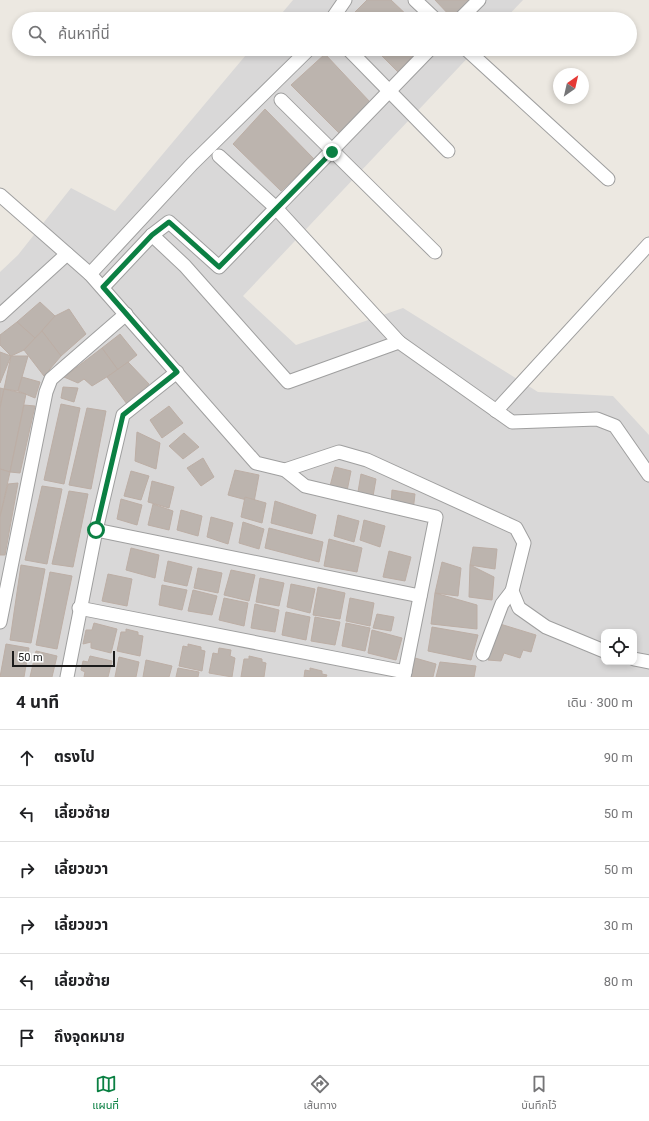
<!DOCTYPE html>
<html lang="th">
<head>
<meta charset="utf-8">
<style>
  body { margin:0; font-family:Roboto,"Noto Sans Thai",sans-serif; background:#f2f2f2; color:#202124 }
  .controls { position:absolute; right:12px; bottom:12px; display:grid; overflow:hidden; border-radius:8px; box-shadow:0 2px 6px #0003 }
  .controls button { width:36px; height:36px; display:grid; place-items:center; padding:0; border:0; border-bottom:1px solid #e0e0e0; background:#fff; color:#202124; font:20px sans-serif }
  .compass { position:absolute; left:553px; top:68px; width:36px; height:36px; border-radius:50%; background:#fff; box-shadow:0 2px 6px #0003; rotate:34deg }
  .scale { position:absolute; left:12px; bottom:10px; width:103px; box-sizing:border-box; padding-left:4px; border:2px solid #1b1b1b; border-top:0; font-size:11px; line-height:14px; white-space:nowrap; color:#1b1b1b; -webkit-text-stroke:3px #fff; paint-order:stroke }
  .stop { position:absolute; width:12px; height:12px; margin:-9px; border:3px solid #0b8043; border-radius:50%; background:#fff }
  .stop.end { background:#0b8043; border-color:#fff; box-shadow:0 1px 4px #0008 }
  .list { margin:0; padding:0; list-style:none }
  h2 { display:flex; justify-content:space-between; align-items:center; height:52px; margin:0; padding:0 16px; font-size:17px }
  h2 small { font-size:13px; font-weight:400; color:#757577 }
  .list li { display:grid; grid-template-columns:26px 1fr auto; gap:12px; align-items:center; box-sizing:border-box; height:56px; padding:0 16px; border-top:1px solid #e0e0e0 }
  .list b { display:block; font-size:15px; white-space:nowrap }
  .list em { font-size:13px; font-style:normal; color:#757577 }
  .icon { flex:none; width:22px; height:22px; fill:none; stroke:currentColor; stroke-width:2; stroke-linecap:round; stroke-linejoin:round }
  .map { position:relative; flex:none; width:649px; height:677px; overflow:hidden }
  .search { position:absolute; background:#fff; box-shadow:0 2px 6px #0003; left:12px; right:12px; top:12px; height:44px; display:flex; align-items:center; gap:10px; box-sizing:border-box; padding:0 14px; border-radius:22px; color:#757577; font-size:15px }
  .sheet { height:388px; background:#fff }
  nav { display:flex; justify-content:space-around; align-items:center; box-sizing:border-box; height:56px; border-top:1px solid #e0e0e0; background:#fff; font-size:11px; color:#757577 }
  nav a { display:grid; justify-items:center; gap:2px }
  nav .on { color:#0b8043 }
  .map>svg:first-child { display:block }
  .residential { fill:#d9d8d8; fill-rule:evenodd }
  .building { fill:#bcb4ae; stroke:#bcaea5 }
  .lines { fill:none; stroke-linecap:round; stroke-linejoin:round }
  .minor-casing { stroke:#9f9f9f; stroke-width:15 }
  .minor { stroke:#fff; stroke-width:13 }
  .route { stroke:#0b8043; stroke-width:5 }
</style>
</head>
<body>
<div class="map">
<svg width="649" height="677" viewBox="0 0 649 677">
  <rect width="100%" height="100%" fill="#ece8e1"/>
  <g class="residential">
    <polygon points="293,0 523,0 505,19 277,19"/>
    <path d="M251 49H476L243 296 296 345 403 308 538 392 613 396 649 435V677H0V272L18 255 71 188 115 211ZM604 632H634V662H604Z"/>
  </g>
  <g class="building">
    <polygon points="367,0 391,0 411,19 348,19"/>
    <polygon points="435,0 471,0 453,19"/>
    <polygon points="375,49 419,49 398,72"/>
    <polygon points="325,54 370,102 340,134 291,85"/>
    <polygon points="265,109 314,159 281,191 233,144"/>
    <polygon points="40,302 55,316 35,338 17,322"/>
    <polygon points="69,309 86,334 61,356 42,331 55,316"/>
    <polygon points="17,322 35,338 24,350 11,356 0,345 0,335"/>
    <polygon points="42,331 61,356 44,376 24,350"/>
    <polygon points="120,334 137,355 118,370 102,348"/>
    <polygon points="102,348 118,370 92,386 84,379 78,383 64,377"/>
    <polygon points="0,352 11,356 0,383"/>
    <polygon points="11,356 28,356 18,391 4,389"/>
    <polygon points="128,362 149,384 127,404 107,377"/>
    <polygon points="22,377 40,382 35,398 18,391"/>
    <polygon points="63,387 78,388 74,402 61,398"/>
    <polygon points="0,388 4,389 0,408"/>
    <polygon points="4,389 26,394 10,472 0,469 0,408"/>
    <polygon points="61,404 80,408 64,484 44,480"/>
    <polygon points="24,405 35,406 20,473 10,472"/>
    <polygon points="169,406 183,423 162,438 150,420"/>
    <polygon points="87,408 106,411 91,489 69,485"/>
    <polygon points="137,432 160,443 156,469 135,461"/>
    <polygon points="184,433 199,447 183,459 169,446"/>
    <polygon points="203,458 214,477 201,486 187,468"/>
    <polygon points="335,467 351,471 346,496 329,490"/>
    <polygon points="0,469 10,472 0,517"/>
    <polygon points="235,470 259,475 254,502 228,495"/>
    <polygon points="131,471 149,476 141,500 124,496"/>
    <polygon points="361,474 376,479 372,502 357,498"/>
    <polygon points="152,481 174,487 169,508 148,502"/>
    <polygon points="18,483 5,555 0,555 0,517 8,484"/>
    <polygon points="42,486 62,489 47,564 25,560"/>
    <polygon points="392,490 415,494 413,511 391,506"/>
    <polygon points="69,491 88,494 73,567 52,564"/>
    <polygon points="245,497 266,503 262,523 241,517"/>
    <polygon points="121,499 142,505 137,525 117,519"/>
    <polygon points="275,501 316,515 312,534 271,523"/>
    <polygon points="153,504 173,511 169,530 148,525"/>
    <polygon points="181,510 202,516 198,536 177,530"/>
    <polygon points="338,515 359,521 354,542 334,536"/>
    <polygon points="211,517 233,523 228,544 207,537"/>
    <polygon points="364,520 385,526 380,547 360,540"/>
    <polygon points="243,522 264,529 259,549 239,543"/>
    <polygon points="269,528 323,542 319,562 265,548"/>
    <polygon points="329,539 362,548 357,572 324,566"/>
    <polygon points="473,547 497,549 495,569 470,565"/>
    <polygon points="131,548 159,555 155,578 126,570"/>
    <polygon points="389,551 411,557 405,581 383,577"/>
    <polygon points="168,561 192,567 187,586 164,581"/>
    <polygon points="442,562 461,568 458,596 435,593"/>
    <polygon points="21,565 45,569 31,643 10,640"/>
    <polygon points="470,565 494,577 492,600 469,597"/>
    <polygon points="198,568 222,573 218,593 194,588"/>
    <polygon points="231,570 255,575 249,601 224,595"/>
    <polygon points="50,572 72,576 57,649 36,645"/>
    <polygon points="108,574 132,579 127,606 102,601"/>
    <polygon points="260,578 284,583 279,606 256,602"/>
    <polygon points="291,584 315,589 310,613 287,607"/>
    <polygon points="162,585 187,590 182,610 159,605"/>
    <polygon points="318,587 345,593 340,619 313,615"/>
    <polygon points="193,590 217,596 212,615 188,611"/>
    <polygon points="435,593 477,605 477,629 431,624"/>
    <polygon points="224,598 248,603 244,626 219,620"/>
    <polygon points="350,598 374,603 370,626 346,621"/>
    <polygon points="255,604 279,610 275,632 251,628"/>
    <polygon points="286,612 310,617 306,640 282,635"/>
    <polygon points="377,614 394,617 391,631 373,628"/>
    <polygon points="315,617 340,622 335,645 311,641"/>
    <polygon points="94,623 117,629 111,653 91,648 91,642 83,644 86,630 92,630"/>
    <polygon points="346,623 370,628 365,651 342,646"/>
    <polygon points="500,624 536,635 531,652 523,650 520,658 504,653 501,661 488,660"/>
    <polygon points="432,627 478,635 471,660 428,651"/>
    <polygon points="126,629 138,632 138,635 143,636 140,656 117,651 121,632 126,632"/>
    <polygon points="372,630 402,638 396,660 368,653"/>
    <polygon points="6,644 29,648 24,677 0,677"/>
    <polygon points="188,644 201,647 201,650 205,651 202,671 179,666 183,646 188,647"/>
    <polygon points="219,648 231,650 230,656 235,658 232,677 209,673 213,653 218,654"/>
    <polygon points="36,651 57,656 52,677 30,677"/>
    <polygon points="90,656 112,661 108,677 84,677 85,672 81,670 83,661 88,662"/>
    <polygon points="249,656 262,659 262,662 266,663 264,677 241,677 244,659 249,659"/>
    <polygon points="119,657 139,662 136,677 115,677"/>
    <polygon points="415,658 436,664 433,677 411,677"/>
    <polygon points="146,660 172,666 169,677 143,677"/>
    <polygon points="440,662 476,666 474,677 436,677"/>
    <polygon points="178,668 199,672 198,677 176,677"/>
    <polygon points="310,668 322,671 322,674 327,675 326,677 304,677 305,670 310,671"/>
  </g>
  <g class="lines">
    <g class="minor-casing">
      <g id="minor">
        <polyline points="415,0 435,19"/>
        <polyline points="332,19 345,0"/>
        <polyline points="460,19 479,0"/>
        <polyline points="348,49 448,151"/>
        <polyline points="466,49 608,179"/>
        <polyline points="281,100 435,252"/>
        <polyline points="219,156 275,207 399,342"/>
        <polyline points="0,195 90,274 256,463 285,470 339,452 367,460 516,528 524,543 512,591 519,608 546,627 604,651"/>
        <polyline points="152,235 185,266 288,382 399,342 512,422 597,419 615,426 649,475"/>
        <polyline points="90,274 192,164 309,49"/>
        <polyline points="103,287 152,235 169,222 219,267 430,49"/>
        <polyline points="0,315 67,254"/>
        <polyline points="496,411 649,244"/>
        <polyline points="285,470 305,486 436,517 404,677"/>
        <polyline points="96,530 420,596"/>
        <polyline points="79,608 405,672"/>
        <polyline points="0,622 46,392 51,379 126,314"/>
        <polyline points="483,654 502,604 512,591"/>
        <polyline points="634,659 649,662"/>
        <polyline points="67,677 96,530 123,415 177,372"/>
      </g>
    </g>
    <use href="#minor" class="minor"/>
  </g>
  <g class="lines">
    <polyline class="route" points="96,530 123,415 177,372 103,287 152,235 169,222 219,267 332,152"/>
  </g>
</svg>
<div class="controls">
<button><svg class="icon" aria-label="locate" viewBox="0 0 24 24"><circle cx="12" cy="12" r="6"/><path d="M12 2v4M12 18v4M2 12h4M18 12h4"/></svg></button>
</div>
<svg class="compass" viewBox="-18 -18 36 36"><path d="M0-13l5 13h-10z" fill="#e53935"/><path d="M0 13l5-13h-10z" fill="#757577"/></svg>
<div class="scale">50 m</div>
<div class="stop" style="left:96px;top:530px"></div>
<div class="stop end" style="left:332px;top:152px"></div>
<div class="search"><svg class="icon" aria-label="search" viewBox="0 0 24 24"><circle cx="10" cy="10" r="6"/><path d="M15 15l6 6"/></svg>ค้นหาที่นี่</div>
</div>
<section class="sheet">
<h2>4 นาที<small>เดิน · 300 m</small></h2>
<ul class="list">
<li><svg class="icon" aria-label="ahead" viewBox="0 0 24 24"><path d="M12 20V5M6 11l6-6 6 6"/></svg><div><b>ตรงไป</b></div><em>90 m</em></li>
<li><svg class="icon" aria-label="left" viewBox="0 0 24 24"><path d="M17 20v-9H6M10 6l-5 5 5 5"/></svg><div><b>เลี้ยวซ้าย</b></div><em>50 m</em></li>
<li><svg class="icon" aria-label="right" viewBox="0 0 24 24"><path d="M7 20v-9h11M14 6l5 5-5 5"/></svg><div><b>เลี้ยวขวา</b></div><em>50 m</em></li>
<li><svg class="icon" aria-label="right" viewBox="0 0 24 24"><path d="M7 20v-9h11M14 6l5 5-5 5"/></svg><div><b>เลี้ยวขวา</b></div><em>30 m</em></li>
<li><svg class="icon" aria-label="left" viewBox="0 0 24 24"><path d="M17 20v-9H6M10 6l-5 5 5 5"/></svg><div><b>เลี้ยวซ้าย</b></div><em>80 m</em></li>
<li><svg class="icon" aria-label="arrive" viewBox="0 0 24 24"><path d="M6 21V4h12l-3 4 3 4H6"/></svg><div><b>ถึงจุดหมาย</b></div></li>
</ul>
</section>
<nav>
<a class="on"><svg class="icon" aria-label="map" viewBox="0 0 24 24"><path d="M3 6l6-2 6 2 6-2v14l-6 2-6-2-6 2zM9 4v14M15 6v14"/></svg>แผนที่</a>
<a><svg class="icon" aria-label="directions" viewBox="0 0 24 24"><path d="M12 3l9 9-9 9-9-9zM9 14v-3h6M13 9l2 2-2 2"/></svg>เส้นทาง</a>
<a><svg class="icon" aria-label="saved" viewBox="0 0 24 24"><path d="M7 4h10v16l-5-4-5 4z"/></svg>บันทึกไว้</a>
</nav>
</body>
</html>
